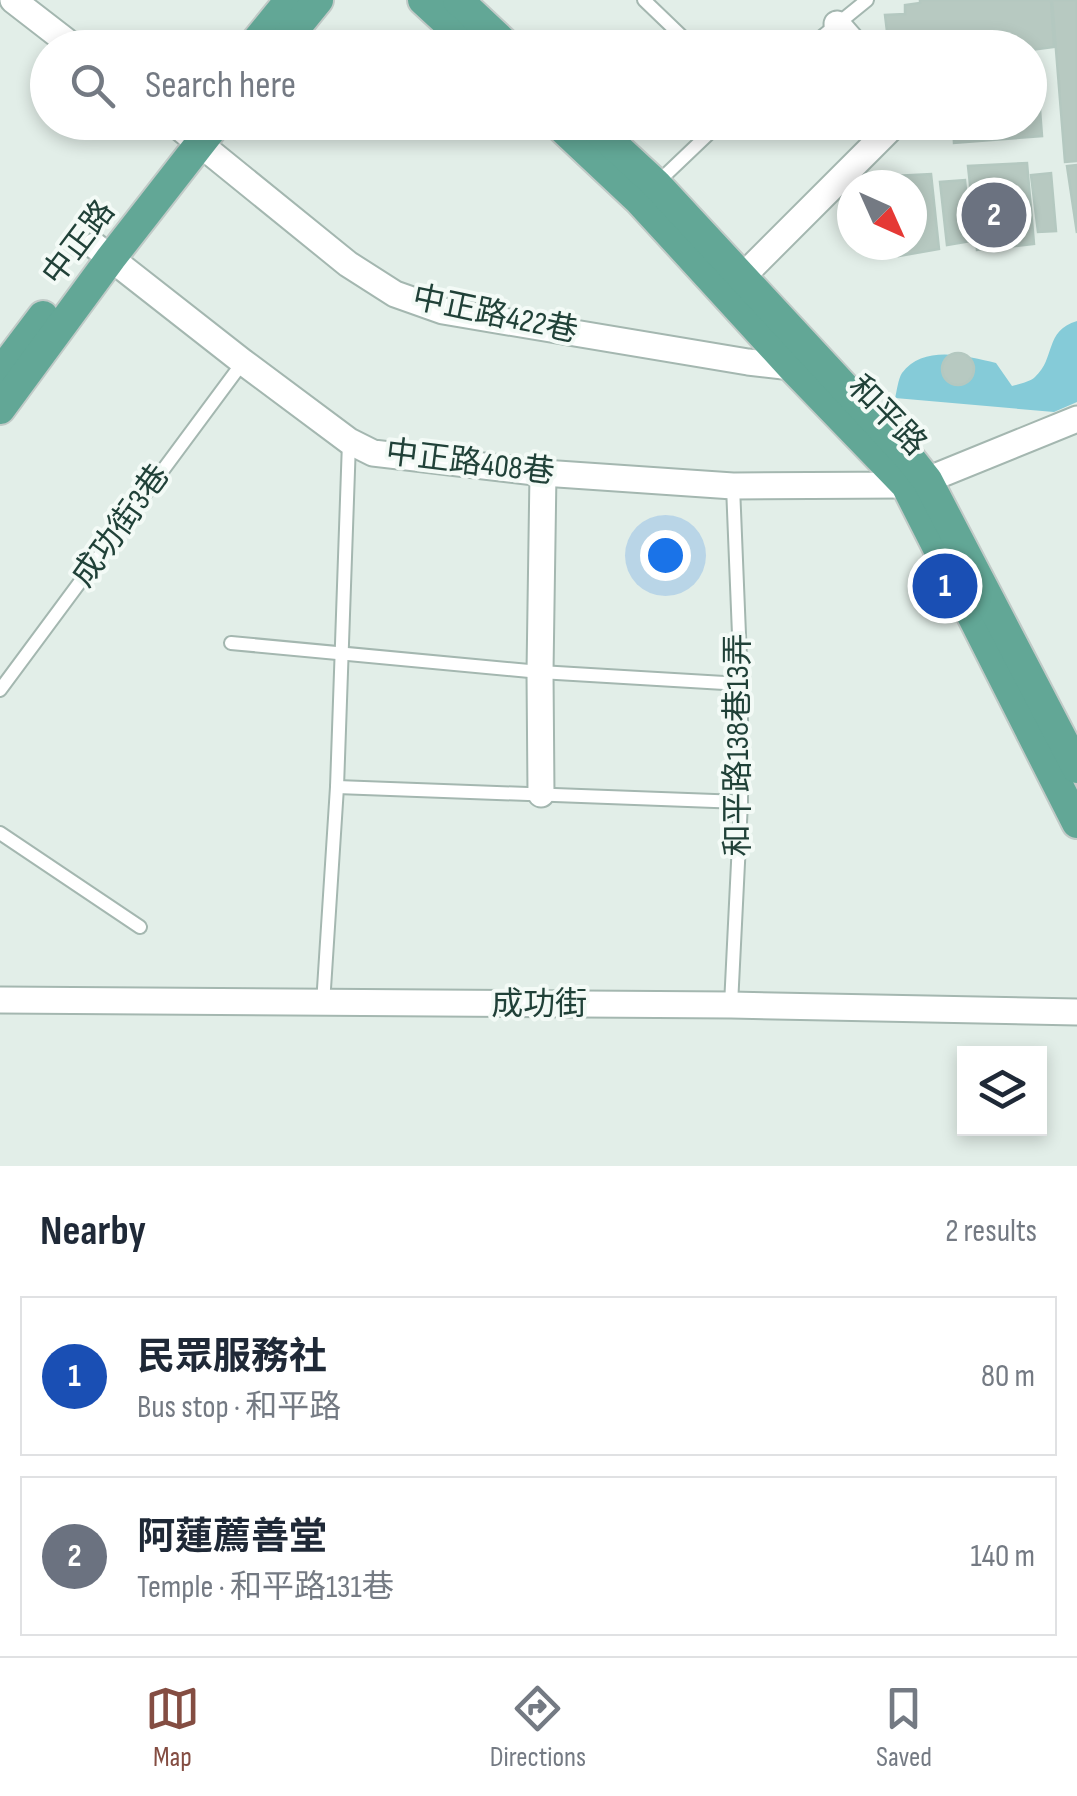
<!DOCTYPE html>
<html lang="en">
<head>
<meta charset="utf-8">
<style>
  body { margin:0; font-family:"Sofia Sans Condensed","Noto Sans TC",sans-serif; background:#f2f2f3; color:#1f2937 }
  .controls { position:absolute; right:30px; bottom:30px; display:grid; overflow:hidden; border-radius:0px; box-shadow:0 5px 15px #0003 }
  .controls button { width:90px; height:90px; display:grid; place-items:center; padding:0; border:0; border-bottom:2px solid #e0e1e3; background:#fff; color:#1f2937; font:50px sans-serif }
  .compass { position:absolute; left:837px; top:170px; width:90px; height:90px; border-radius:50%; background:#fff; box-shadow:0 5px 15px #0003; rotate:135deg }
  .you { position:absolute; left:665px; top:555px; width:35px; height:35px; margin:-25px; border:8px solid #fff; border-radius:50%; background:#1a73e8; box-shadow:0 0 0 15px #1a73e833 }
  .badge { display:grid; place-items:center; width:65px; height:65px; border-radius:50%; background:#844d42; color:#fff; font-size:32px; font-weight:700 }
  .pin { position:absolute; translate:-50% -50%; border:5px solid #fff; box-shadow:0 2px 10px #0006 }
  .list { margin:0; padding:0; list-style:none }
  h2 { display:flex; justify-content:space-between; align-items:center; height:130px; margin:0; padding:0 40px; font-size:42px }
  h2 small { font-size:32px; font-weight:400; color:#747a83 }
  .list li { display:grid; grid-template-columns:65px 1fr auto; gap:30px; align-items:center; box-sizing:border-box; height:160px; margin:0 20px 20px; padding:0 20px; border:2px solid #e0e1e3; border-radius:0px }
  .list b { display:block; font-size:38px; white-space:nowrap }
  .list p { margin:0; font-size:32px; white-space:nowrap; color:#747a83 }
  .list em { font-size:32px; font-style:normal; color:#747a83 }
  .icon { flex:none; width:55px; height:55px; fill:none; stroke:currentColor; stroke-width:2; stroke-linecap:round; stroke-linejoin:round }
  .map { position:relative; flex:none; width:1077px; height:1166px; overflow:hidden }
  .search { position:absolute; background:#fff; box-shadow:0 5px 15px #0003; left:30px; right:30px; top:30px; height:110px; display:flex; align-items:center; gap:25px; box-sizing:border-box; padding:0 35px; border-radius:55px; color:#747a83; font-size:38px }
  .sheet { height:490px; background:#fff }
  nav { display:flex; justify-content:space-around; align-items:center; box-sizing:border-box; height:140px; border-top:2px solid #e0e1e3; background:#fff; font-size:28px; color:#747a83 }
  nav a { display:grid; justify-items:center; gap:5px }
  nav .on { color:#844d42 }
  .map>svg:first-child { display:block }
  .water { fill:#85cbd8 }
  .building { fill:#b7c9c1; stroke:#b4c8c0; stroke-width:2.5 }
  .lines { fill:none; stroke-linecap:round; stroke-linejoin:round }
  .service-casing { stroke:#a4b7b0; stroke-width:16 }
  .minor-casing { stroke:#a4b7b0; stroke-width:29 }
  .primary-casing { stroke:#c1cac7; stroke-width:34 }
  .service { stroke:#fff; stroke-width:12 }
  .minor { stroke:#fff; stroke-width:25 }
  .primary { stroke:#62a796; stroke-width:30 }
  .labels { text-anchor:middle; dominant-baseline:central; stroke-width:8; stroke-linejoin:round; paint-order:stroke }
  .street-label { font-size:32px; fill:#204138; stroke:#f3faf6 }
</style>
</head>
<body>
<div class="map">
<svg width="1077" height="1166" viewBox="0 0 1077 1166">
  <rect width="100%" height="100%" fill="#e2eee8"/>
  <path class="water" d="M1077 321V402L1054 412 895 398C897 391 898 379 902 373 923 344 967 356 996 363L1012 386C1019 384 1030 382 1035 377 1056 358 1044 331 1077 321Z"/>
  <g class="building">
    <polygon points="920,0 1051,0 1054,47 1030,50 1030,48 889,48 885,15 905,14 905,5 920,3"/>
    <polygon points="1052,0 1077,0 1077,161 1065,162"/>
    <polygon points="1037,70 1042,136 954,143 953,122 1030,122 1030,71"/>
    <polygon points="1027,163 1034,244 977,250 968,166"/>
    <polygon points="1077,165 1077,233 1067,166"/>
    <polygon points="1051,173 1056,231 1038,232 1031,175"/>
    <polygon points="931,174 939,249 899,256 899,245 912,245 912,185 895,185 894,176"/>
    <polygon points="965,180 971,241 947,245 940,182"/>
    <circle cx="958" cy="369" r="16"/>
  </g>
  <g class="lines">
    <g class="service-casing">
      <g id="service">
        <polyline points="644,0 694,48"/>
        <polyline points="808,48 867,0"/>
        <polyline points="657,183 721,122"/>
        <polyline points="231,643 540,672 741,684"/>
        <polyline points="0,690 243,362"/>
        <polyline points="337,787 741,802"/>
        <polyline points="0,833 140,927"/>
        <polyline points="323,1004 337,787 349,442"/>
        <polyline points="731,1005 741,802 741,684 733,486"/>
      </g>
    </g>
    <g class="minor-casing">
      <g id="minor">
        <polyline points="13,0 75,48"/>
        <polyline points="837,24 858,48"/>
        <polyline points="173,122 348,264 395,294 443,311 748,362 792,367"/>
        <polyline points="95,246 243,362 349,441 373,453 543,473 733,486 906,485 927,480 1077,419"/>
        <polyline points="742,277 897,122"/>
        <polyline points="541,794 540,672 543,473"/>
        <polyline points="0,1000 731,1005 1077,1012"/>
      </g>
    </g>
    <g class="primary-casing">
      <g id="primary">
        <polyline points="423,0 475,48"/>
        <polyline points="458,0 509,48"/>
        <polyline points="251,48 290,0"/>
        <polyline points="279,48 318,0"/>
        <polyline points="556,122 639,200 792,367 906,485 1077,823"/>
        <polyline points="589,122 656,184 908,456 927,480 1077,768"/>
        <polyline points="0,373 43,316"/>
        <polyline points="0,409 111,258 217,122"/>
      </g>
    </g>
    <use href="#service" class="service"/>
    <use href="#minor" class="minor"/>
    <use href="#primary" class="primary"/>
  </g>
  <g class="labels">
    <g class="street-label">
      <text transform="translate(79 243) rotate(-53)">中正路</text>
      <text transform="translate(495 315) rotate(12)">中正路422巷</text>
      <text transform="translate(887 416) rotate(46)">和平路</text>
      <text transform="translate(470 463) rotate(7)">中正路408巷</text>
      <text transform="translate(121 526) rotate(-54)">成功街3巷</text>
      <text transform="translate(738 745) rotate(-90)">和平路138巷13弄</text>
      <text x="539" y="1004">成功街</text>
    </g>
  </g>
</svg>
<div class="controls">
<button><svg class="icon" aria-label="layers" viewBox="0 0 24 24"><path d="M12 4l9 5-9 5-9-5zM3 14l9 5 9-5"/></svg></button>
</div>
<svg class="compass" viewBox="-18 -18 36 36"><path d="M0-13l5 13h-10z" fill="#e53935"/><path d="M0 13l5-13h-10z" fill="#747a83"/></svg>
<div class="you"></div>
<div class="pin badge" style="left:945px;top:586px;background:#1a4fb4">1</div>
<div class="pin badge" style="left:994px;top:215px;background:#6b7280">2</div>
<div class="search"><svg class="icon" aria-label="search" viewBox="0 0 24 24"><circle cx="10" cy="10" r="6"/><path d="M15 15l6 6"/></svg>Search here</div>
</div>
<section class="sheet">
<h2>Nearby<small>2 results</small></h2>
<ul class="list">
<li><span class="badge" style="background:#1a4fb4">1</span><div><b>民眾服務社</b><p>Bus stop · 和平路</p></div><em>80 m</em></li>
<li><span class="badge" style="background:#6b7280">2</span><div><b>阿蓮薦善堂</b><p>Temple · 和平路131巷</p></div><em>140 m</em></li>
</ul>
</section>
<nav>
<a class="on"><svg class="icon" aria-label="map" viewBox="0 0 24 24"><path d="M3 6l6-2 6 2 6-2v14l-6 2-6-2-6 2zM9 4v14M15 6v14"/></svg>Map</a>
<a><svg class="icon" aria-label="directions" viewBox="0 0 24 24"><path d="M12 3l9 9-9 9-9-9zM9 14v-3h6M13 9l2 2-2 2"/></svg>Directions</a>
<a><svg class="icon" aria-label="saved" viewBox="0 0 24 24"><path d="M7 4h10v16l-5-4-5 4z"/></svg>Saved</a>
</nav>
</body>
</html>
